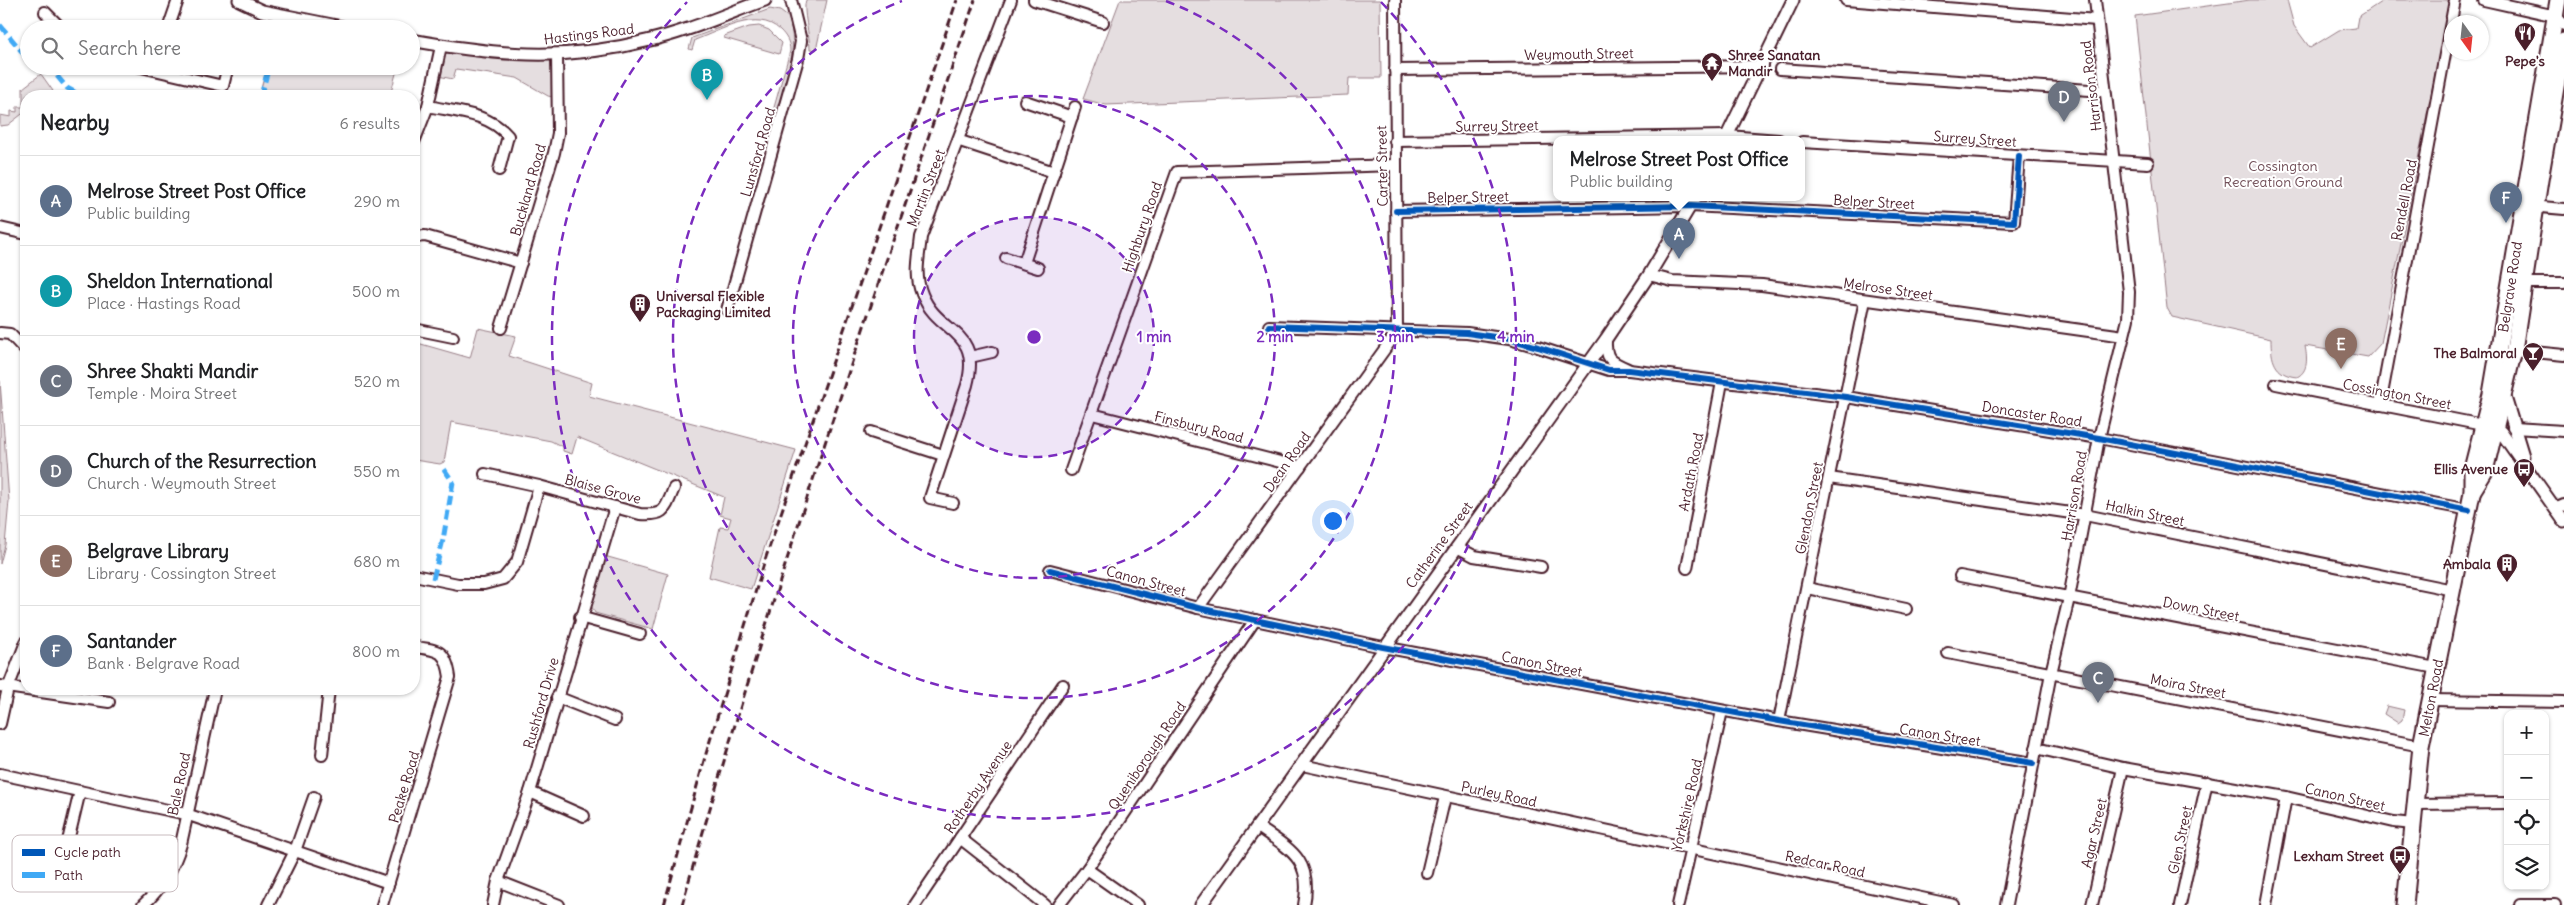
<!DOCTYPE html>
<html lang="en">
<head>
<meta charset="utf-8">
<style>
  body { margin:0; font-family:Delius,sans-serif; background:#f6f6f6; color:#202124 }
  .controls { position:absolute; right:15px; bottom:15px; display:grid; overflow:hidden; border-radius:10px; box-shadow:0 1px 4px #0004 }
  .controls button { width:45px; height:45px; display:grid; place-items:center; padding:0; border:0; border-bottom:1px solid #e0e0e0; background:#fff; color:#202124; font:25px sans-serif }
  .compass { position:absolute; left:2444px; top:15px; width:45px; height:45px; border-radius:50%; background:#fff; box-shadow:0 1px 4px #0004; rotate:165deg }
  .you { position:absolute; left:1332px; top:520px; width:18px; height:18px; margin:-12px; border:4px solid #fff; border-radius:50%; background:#1a73e8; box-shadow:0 0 0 8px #1a73e833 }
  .badge { display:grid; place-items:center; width:32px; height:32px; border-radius:50%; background:#ea580c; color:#fff; font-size:16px; font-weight:700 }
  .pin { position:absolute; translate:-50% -41px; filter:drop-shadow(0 1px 2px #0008) }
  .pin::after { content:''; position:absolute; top:26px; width:18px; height:15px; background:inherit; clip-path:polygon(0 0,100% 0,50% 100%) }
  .popup { position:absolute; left:1553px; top:136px; width:252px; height:65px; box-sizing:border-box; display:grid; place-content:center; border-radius:10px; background:#fff; filter:drop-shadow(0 1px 4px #0005); font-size:16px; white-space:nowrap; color:#757577 }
  .popup b { font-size:19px; color:#202124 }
  .popup::after { content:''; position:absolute; left:50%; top:100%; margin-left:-10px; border:10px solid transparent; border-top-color:#fff }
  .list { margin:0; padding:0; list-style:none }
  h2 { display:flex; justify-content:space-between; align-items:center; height:65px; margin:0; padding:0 20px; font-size:21px }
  h2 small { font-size:16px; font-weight:400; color:#757577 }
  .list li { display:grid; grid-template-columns:32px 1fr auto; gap:15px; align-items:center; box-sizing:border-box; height:90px; padding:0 20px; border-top:1px solid #e0e0e0 }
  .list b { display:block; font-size:19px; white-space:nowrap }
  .list p { margin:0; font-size:16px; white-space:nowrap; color:#757577 }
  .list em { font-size:16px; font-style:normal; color:#757577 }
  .icon { flex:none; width:28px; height:28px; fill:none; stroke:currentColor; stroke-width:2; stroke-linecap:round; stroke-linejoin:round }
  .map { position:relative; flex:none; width:2564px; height:905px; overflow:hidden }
  .search { position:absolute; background:#fff; box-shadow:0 1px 4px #0004; left:20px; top:20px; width:400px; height:55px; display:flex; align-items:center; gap:12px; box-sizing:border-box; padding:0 18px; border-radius:28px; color:#757577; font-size:19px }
  .panel { position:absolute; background:#fff; box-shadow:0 1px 4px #0004; left:20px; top:90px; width:400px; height:605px; border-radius:20px }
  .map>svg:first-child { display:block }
  .green { fill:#e5dee0; stroke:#987e86 }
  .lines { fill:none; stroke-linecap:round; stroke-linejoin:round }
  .minor-casing { stroke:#4a1f2b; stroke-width:14 }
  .tertiary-casing { stroke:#4a1f2b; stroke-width:15 }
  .primary-casing { stroke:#4a1f2b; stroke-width:19 }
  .minor { stroke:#fff; stroke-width:10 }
  .tertiary { stroke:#fff; stroke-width:11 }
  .primary { stroke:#fff; stroke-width:15 }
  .rail { stroke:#4a1f2b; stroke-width:3; stroke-dasharray:8 4; stroke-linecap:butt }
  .quiet { stroke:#3fa9f5; stroke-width:5; stroke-dasharray:10 5; stroke-linecap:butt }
  .cycleway-casing { stroke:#fff; stroke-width:9 }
  .cycleway { stroke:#0057b8; stroke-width:6 }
  .ring { fill:none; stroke:#7b2cbf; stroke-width:2.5; stroke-dasharray:9 6 }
  .labels { text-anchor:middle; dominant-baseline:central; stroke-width:4; stroke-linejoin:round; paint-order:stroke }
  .street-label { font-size:14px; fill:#4a1f2b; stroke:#fff }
  .poi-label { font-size:14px; font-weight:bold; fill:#4a1f2b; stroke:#fff; text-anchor:end }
  .park-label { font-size:14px; fill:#714f58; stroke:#fff }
  .key { fill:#fff; stroke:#c9bcbf; stroke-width:1 }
  .key-label { font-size:14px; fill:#4a1f2b }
  .centre { fill:#7b2cbf; stroke:#fff; stroke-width:2.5 }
  .ring-label { font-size:15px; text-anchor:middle; font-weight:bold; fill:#7b2cbf; stroke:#fff; stroke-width:4; stroke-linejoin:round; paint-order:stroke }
</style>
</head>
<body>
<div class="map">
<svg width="2564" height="905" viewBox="0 0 2564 905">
  <rect width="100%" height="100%" fill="#fff"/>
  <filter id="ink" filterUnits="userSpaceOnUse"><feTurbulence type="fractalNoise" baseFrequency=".02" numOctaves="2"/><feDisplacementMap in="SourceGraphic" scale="10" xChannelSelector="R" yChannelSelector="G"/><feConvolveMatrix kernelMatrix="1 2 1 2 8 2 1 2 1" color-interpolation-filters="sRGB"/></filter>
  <g filter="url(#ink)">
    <g class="green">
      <path d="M806 0H827L816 50 810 49C810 37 802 9 806 0Z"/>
      <polygon points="1120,0 1380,0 1381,78 1349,78 1348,95 1106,105 1083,99"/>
      <path d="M2250 0H2287L2294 26 2310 48 2339 30 2356 28 2358 17 2384 0H2450L2381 343 2368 357 2305 346C2307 357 2309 371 2297 377 2274 375 2271 359 2271 339L2172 317 2167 308 2135 16Z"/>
      <path d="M770 9 780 11 788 17C801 49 783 88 774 119L771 118 790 51C790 42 786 36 780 30 757 8 720 31 695 40L692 50 689 49 692 38Z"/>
      <polygon points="759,26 769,30 782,43 779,54 724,38 724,36 749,27"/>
      <polygon points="441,46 557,55 557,98 548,96 517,78 456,69 453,79 438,76"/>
      <polygon points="267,66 398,66 390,96 259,96"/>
      <polygon points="41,74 53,91 46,96 26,96 26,111 8,125 0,126 0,115 11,117 11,111 17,112 17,107 23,107 23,88"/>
      <polygon points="478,328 516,336 509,356 592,383 589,396 796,450 751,589 709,577 720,527 728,528 731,518 720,515 724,497 577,437 572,454 563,451 563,447 551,441 451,422 444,462 440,464 414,460 414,342 470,358"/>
      <polygon points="0,381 9,501 5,545 0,564"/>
      <polygon points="601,555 668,574 653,629 595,613 588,600"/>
      <polygon points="2387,706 2404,710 2402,720 2398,723 2384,714"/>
    </g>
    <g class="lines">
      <g class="minor-casing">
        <g id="minor">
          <polyline points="1034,0 1103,22"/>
          <polyline points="1395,0 1397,332"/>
          <polyline points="1846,0 2097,20"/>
          <polyline points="2484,0 2556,16 2564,25"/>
          <polyline points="45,12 62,29"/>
          <polyline points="168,29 178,0"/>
          <polyline points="137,66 223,86 228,66"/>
          <polyline points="1780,69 2105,91"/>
          <polyline points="1395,70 1763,66"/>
          <polyline points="1025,101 1072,117"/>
          <path d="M428 106C456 112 489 113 508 136L499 170"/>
          <polyline points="960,141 1054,172"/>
          <polyline points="1395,141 1728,136 1779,140"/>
          <polyline points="414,142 428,106 441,46"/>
          <polyline points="1802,142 2148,163"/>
          <polyline points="2530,206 2564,209"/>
          <polyline points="1396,211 1690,206 2014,222 2019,156"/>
          <polyline points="0,228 26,234"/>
          <polyline points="414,237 425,236 521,263"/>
          <polyline points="1006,258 1038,268"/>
          <polyline points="1024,263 1075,107"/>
          <polyline points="1649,275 1672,281 1762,285 2124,336"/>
          <polyline points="2523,283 2564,283"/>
          <polyline points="727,310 798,59 801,41 791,0"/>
          <polyline points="1269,326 1467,333 1509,339 1538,347 1609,370 1629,370 1846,397 2099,438 2469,510"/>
          <polyline points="501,328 554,153 558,133 557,55"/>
          <polyline points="414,329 453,337"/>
          <polyline points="0,333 10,334 26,351"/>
          <path d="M1606 339C1605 359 1610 361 1628 369"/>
          <polyline points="2514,350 2564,355"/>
          <polyline points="970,357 992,352"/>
          <polyline points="2276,384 2483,425"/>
          <polyline points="2380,405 2455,0"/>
          <polyline points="1092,414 1300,467"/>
          <polyline points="2513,428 2564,431"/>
          <polyline points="871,432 943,455"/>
          <polyline points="1071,470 1177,172 1395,165"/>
          <polyline points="1829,478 2085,515 2453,590"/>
          <path d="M539 486 640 514C665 516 665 510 674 488"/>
          <path d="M953 503 930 498 967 385C982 328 938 335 922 294 914 275 919 257 921 237L1011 0"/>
          <polyline points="2555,509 2564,505"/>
          <polyline points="1457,547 1474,556 1541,567"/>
          <polyline points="1687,568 1722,382"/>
          <polyline points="1050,570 1198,608 1383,647 1779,721 2033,763"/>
          <polyline points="414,575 458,584 484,584 503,579 517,562 539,486 485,474"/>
          <polyline points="1960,576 2436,668"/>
          <polyline points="1807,588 1906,609"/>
          <polyline points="1198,608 1397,332"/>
          <polyline points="580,617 640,634"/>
          <polyline points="1948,653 2421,746"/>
          <polyline points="0,686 109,702"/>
          <polyline points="557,697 615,720"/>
          <polyline points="2430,700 2564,702"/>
          <polyline points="1779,721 1865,300"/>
          <polyline points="0,724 8,688 26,642"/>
          <polyline points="2036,748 2123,768 2286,797 2394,822 2413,824"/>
          <polyline points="322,755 329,689"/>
          <polyline points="1302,765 1954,905"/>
          <polyline points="0,774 186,814 389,883"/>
          <polyline points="530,792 584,816"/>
          <polyline points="2414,804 2508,803"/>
          <path d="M1258 827C1291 850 1313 860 1304 905"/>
          <polyline points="960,838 1045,905"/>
          <polyline points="68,841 80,791"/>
          <polyline points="1087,869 1138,905"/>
          <polyline points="1427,873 1445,797"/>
          <polyline points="498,881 559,905"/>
          <path d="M143 905C162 888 174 868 181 844L215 689"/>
          <polyline points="268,905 295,851 314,797"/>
          <path d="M382 905 450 677C446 650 439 650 414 647"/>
          <polyline points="493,905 498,881 530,792 615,507"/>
          <polyline points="915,905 1063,685"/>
          <polyline points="1059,905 1087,869 1255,620"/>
          <polyline points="1678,905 1722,711"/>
          <polyline points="2006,905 2051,673 2069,598 2099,438 2128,319 2129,292 2095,0"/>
          <polyline points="2092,905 2123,768"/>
          <polyline points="2180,905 2207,782"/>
          <polyline points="2266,905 2286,797"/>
          <polyline points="2520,905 2555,905"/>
        </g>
      </g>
      <g class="tertiary-casing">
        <g id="tertiary">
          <polyline points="239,0 262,11 352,29"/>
          <path d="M411 40C494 55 563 62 646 41 687 32 726 14 765 0"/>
          <polyline points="1725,140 1793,0"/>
          <polyline points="2504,394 2523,456"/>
          <polyline points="2495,427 2501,432 2564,521"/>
          <polyline points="1201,905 1606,339 1649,275 1695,198"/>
        </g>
      </g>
      <g class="primary-casing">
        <g id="primary">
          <polyline points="2472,492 2485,471 2514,350 2540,180 2564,41"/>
          <polyline points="2405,905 2421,746 2472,493 2472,469 2491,394 2558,0"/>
        </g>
      </g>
      <use href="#minor" class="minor"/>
      <use href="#tertiary" class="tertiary"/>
      <use href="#primary" class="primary"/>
      <g class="rail">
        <polyline points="664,905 705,757 766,557 957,0"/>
        <path d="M682 905C768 600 873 300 975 0"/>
      </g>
      <g class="quiet">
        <polyline points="0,25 29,60"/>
        <polyline points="278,29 282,15"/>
        <polyline points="57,76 67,88 82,96"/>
        <polyline points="261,96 269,66"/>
        <polyline points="433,579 443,540 453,482 444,469"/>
      </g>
      <g class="cycleway-casing">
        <g id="cycleway">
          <polyline points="1396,211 1690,206 2014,222 2019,156"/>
          <polyline points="1269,326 1467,333 1509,339 1538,347 1609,370 1629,370 1846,397 2099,438 2469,510"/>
          <polyline points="1050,570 1198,608 1383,647 1779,721 2033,763"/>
        </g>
      </g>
      <use href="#cycleway" class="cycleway"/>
    </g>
  </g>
  <circle cx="1034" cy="337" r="120" fill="#7b2cbf" fill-opacity=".12"/>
  <g class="ring">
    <circle cx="1034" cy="337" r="120"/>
    <circle cx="1034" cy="337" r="241"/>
    <path d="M1166 1A361 361 0 1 1 902 1"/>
    <path d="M1381 2A482 482 0 1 1 687 2"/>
  </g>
  <defs>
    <g id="restaurant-pin" transform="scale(1.125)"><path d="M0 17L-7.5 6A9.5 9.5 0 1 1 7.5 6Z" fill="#4a1f2b" stroke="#fff"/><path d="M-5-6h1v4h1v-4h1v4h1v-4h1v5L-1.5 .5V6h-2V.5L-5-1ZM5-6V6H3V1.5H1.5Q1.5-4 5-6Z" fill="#fff"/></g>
    <g id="temple-pin" transform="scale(1.125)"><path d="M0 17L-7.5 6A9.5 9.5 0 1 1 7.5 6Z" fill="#4a1f2b" stroke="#fff"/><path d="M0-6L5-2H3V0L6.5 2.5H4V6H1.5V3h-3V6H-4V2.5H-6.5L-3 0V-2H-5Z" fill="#fff"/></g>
    <g id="building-pin" transform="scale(1.125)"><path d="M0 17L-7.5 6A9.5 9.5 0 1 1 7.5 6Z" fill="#4a1f2b" stroke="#fff"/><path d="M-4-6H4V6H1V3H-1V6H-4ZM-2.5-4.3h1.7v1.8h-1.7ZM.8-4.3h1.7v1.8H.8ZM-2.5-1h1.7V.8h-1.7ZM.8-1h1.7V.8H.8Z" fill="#fff"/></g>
    <g id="bar-pin" transform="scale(1.125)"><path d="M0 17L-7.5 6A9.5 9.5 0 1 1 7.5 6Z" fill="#4a1f2b" stroke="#fff"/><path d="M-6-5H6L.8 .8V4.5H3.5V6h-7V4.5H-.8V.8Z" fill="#fff"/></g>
    <g id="bus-pin" transform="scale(1.125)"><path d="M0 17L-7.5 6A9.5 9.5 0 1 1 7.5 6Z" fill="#4a1f2b" stroke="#fff"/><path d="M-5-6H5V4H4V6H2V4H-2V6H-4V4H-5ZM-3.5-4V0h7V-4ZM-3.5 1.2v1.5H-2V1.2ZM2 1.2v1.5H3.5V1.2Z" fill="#fff"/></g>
  </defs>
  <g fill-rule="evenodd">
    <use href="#restaurant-pin" x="2525" y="33"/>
    <use href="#temple-pin" x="1712" y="63"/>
    <use href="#building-pin" x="640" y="304"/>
    <use href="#bar-pin" x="2533" y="353"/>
    <use href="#bus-pin" x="2524" y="469"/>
    <use href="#building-pin" x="2507" y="564"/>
    <use href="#bus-pin" x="2400" y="856"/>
  </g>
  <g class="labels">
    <g class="street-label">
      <text transform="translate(589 34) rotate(-7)">Hastings Road</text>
      <text transform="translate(1579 54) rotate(-1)">Weymouth Street</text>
      <text transform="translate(2091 86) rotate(-97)">Harrison Road</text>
      <text transform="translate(1497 126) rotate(-1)">Surrey Street</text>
      <text transform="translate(1975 139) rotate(4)">Surrey Street</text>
      <text transform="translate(758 152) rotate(-74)">Lunsford Road</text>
      <text transform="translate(1382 166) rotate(-91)">Carter Street</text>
      <text transform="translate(926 188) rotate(-69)">Martin Street</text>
      <text transform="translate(528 190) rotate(-74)">Buckland Road</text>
      <text transform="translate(1468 197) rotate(-1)">Belper Street</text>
      <text transform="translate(2404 200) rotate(-79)">Rendell Road</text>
      <text transform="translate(1874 202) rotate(3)">Belper Street</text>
      <text transform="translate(1142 227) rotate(-71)">Highbury Road</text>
      <text transform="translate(2510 287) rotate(-81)">Belgrave Road</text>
      <text transform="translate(1888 289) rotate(8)">Melrose Street</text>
      <text transform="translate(2397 394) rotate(11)">Cossington Street</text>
      <text transform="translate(2032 414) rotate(9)">Doncaster Road</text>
      <text transform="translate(1199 427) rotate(14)">Finsbury Road</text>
      <text transform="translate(1287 462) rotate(-55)">Dean Road</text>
      <text transform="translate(1691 472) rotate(-79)">Ardath Road</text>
      <text transform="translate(603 489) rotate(15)">Blaise Grove</text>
      <text transform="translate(2074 496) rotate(-80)">Harrison Road</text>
      <text transform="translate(1809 508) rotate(-79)">Glendon Street</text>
      <text transform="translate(2145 513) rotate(12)">Halkin Street</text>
      <text transform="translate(1439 545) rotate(-54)">Catherine Street</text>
      <text transform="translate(1146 581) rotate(15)">Canon Street</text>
      <text transform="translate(2201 609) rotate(11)">Down Street</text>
      <text transform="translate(1542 664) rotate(11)">Canon Street</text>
      <text transform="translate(2188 686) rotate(11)">Moira Street</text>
      <text transform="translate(2431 698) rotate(-79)">Melton Road</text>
      <text transform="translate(541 703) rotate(-74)">Rushford Drive</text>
      <text transform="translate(1940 735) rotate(9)">Canon Street</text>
      <text transform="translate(1147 756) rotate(-56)">Queniborough Road</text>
      <text transform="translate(179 784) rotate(-78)">Bale Road</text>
      <text transform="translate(404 787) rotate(-73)">Peake Road</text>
      <text transform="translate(978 787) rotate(-56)">Rotherby Avenue</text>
      <text transform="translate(1499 794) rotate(12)">Purley Road</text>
      <text transform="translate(2345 797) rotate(13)">Canon Street</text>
      <text transform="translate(1687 805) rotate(-77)">Yorkshire Road</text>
      <text transform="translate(2094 833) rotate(-77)">Agar Street</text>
      <text transform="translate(2180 840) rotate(-78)">Glen Street</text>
      <text transform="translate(1825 864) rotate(12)">Redcar Road</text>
    </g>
    <g class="poi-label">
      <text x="1728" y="55" text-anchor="start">Shree Sanatan<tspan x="1728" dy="16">Mandir</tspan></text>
      <text x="2525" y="61" text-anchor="middle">Pepe's</text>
      <text x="656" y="296" text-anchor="start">Universal Flexible<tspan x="656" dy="16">Packaging Limited</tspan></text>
      <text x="2517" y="353">The Balmoral</text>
      <text x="2508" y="469">Ellis Avenue</text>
      <text x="2491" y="564">Ambala</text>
      <text x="2384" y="856">Lexham Street</text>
    </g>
    <g class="park-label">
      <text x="2283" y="166">Cossington<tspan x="2283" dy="16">Recreation Ground</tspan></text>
    </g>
  </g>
  <rect x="12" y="835" width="166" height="57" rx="8" class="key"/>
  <rect x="22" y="849" width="23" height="7" fill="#0057b8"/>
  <rect x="22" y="872" width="23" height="6" fill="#3fa9f5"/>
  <g class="key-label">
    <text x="54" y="857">Cycle path</text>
    <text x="54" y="880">Path</text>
  </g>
  <circle cx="1034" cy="337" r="8" class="centre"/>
  <g class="ring-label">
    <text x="1154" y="342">1 min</text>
    <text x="1275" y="342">2 min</text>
    <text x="1395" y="342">3 min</text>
    <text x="1516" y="342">4 min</text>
  </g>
</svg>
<div class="controls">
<button>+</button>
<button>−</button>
<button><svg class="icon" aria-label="locate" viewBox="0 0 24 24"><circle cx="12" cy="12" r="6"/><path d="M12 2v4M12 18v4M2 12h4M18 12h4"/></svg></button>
<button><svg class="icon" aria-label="layers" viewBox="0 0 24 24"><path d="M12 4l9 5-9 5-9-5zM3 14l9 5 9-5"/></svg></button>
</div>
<svg class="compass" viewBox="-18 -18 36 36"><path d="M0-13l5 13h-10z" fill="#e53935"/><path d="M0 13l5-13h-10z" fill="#757577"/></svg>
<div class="you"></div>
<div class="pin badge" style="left:1679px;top:259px;background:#5c6f8a">A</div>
<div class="popup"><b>Melrose Street Post Office</b>Public building</div>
<div class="pin badge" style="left:707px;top:100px;background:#0f9aa8">B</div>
<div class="pin badge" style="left:2098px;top:703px;background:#6b7280">C</div>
<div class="pin badge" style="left:2064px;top:122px;background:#6b7280">D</div>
<div class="pin badge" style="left:2341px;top:369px;background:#8d6e63">E</div>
<div class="pin badge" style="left:2506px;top:223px;background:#5c6f8a">F</div>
<div class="search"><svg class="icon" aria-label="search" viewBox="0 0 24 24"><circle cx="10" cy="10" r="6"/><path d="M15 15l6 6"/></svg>Search here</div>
<section class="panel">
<h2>Nearby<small>6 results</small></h2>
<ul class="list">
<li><span class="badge" style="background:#5c6f8a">A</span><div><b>Melrose Street Post Office</b><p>Public building</p></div><em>290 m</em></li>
<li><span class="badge" style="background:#0f9aa8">B</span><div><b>Sheldon International</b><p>Place · Hastings Road</p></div><em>500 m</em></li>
<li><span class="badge" style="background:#6b7280">C</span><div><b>Shree Shakti Mandir</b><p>Temple · Moira Street</p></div><em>520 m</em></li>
<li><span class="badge" style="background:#6b7280">D</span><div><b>Church of the Resurrection</b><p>Church · Weymouth Street</p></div><em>550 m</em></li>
<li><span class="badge" style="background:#8d6e63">E</span><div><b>Belgrave Library</b><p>Library · Cossington Street</p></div><em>680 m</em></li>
<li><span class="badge" style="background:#5c6f8a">F</span><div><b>Santander</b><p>Bank · Belgrave Road</p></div><em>800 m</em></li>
</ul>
</section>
</div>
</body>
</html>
